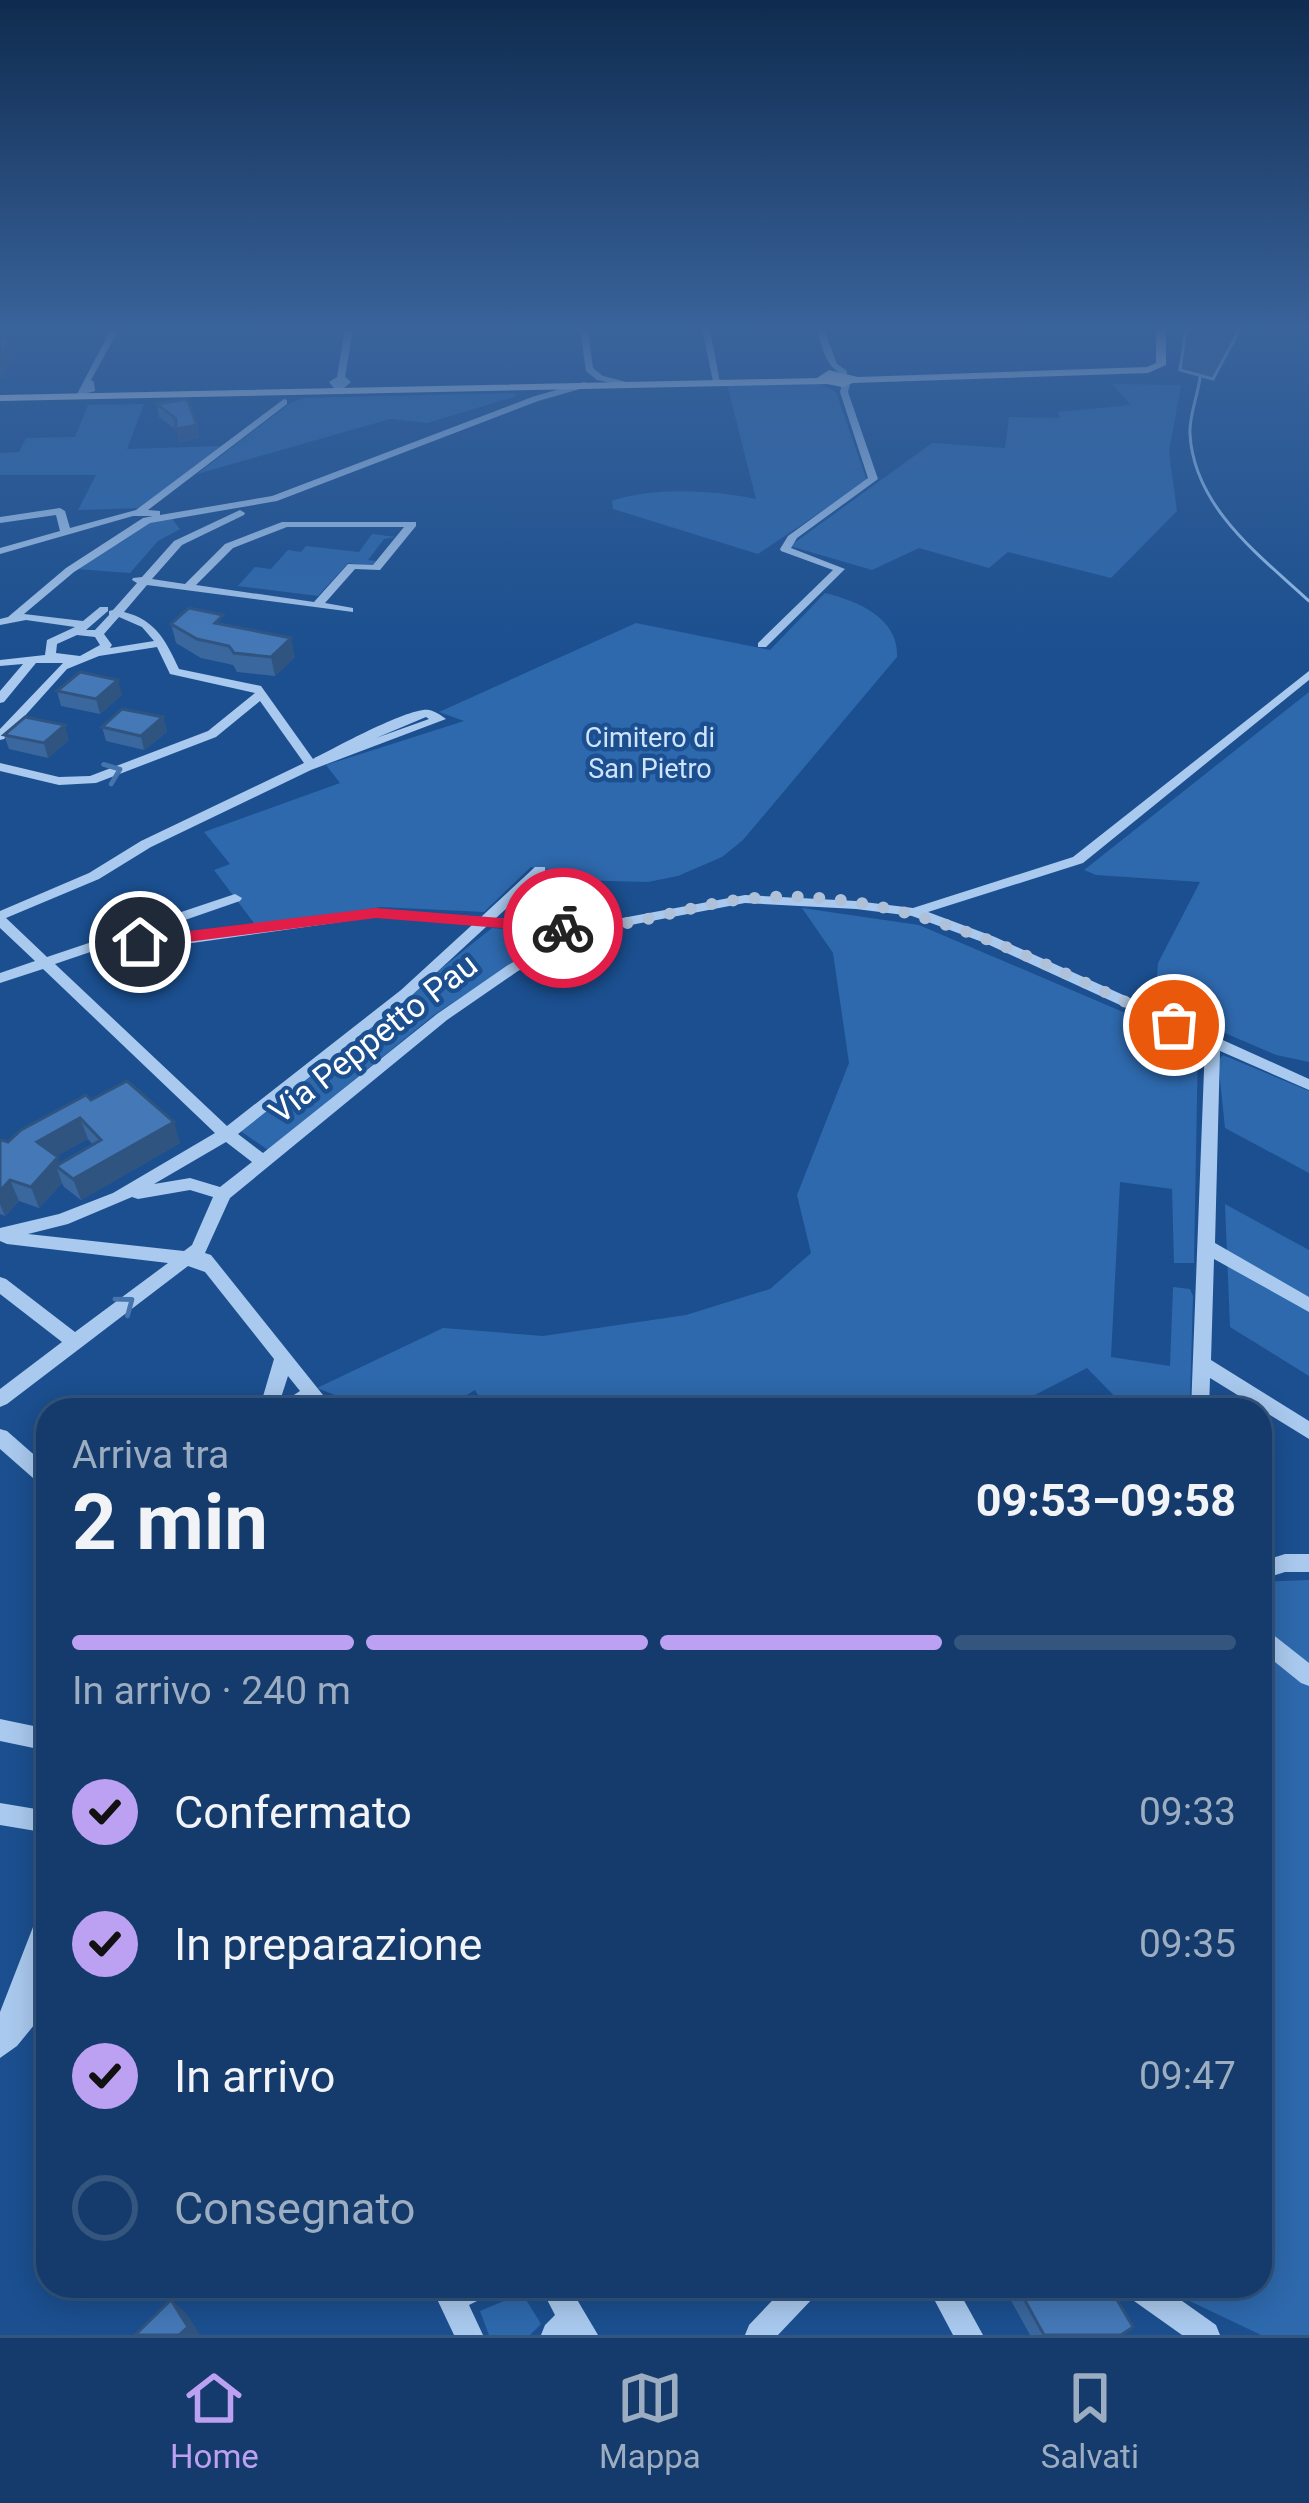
<!DOCTYPE html>
<html lang="it">
<meta charset="utf-8">
<style>
body{margin:0;font-family:Roboto,sans-serif;background:#1d4271;color:#f1f3f6;height:100vh;display:flex;flex-direction:column;font-size:45px;white-space:nowrap}
*{box-sizing:border-box;margin:0}
p{font-size:39px;color:#9dadc1}
.icon{flex:none;width:66px;height:66px;fill:none;stroke:currentColor;stroke-width:2;stroke-linecap:round;stroke-linejoin:round}
.map{position:relative;flex:1;overflow:hidden}
.drawer{position:absolute;left:36px;top:1398px;width:1236px;height:900px;display:flex;flex-direction:column;background:#143b6b;border-radius:36px;box-shadow:0 6px 30px #0003,0 0 0 3px #33557e}
.drawer>*{flex:none}
.pin{position:absolute;display:grid;place-items:center;width:102px;height:102px;color:#fff;margin:-51px;border:6px solid #fff;border-radius:50%;box-shadow:0 3px 12px #0007}
.courier{position:absolute;display:grid;place-items:center;width:120px;height:120px;margin:-60px;border:9px solid #e11d48;border-radius:50%;background:#fff;color:#222;box-shadow:0 3px 15px #0007}
.overview em{font-style:normal;font-weight:700}
.overview div{display:flex;flex-direction:column-reverse}
.overview{display:flex;align-items:center;justify-content:space-between;height:204px;padding:0 36px}
h1{font-size:78px;font-weight:700;line-height:90px}
.bar{display:grid;grid-template-columns:repeat(4,1fr);gap:18px 12px;align-content:center;height:144px;padding:0 36px}
.bar i{height:15px;border-radius:9px;background:#33557e}
.bar .active{background:#bca0f2}
.bar p{grid-column:span 4}
ol{padding:0 36px;list-style:none}
li{display:flex;align-items:center;gap:36px;height:132px}
li p{margin-inline-start:auto}
li .icon{padding:12px;border-radius:50%;background:#bca0f2;color:#111;stroke-width:4}
li:last-child{color:#9dadc1}
li i{width:66px;height:66px;border:6px solid #33557e;border-radius:50%}
.tabs{display:flex;justify-content:space-around;align-items:center;height:168px;border-top:3px solid #33557e;background:#143b6b;font-size:33px;color:#9dadc1}
.tabs a{display:grid;justify-items:center;gap:6px}
.tabs .active{color:#bca0f2}
.map>svg:first-child{display:block}
</style>
<div class="map">
<svg width="1309" height="2335" viewBox="0 0 1309 2335">
<rect width="100%" height="100%" fill="#1b4f8f"/>
<g fill="#2e69ad">
<path d="M 818,383 L 836,392 L 867,481 L 758,554 L 613,509 L 612,501 C 652,487 712,490 756,499 L 727,384 Z"/>
<path d="M 1112,384 L 1181,385 L 1169,452 L 1177,511 L 1111,578 L 1008,552 L 989,568 L 919,548 L 872,570 L 790,546 L 932,443 L 1005,448 L 1009,417 L 1060,418 L 1058,412 L 1131,405 Z"/>
<path d="M 514,393 L 517,396 L 427,423 L 390,419 L 197,474 L 290,403 L 304,398 Z"/>
<path d="M 144,404 L 127,449 L 222,446 L 143,508 L 78,510 L 96,475 L 0,475 L 0,453 L 19,452 L 26,438 L 75,437 L 88,405 Z"/>
<path d="M 172,519 L 180,529 L 158,541 L 130,573 L 77,569 L 149,522 Z"/>
<path d="M 372,534 L 396,537 L 384,539 L 368,560 L 376,561 L 373,566 L 348,563 L 318,596 L 238,586 L 255,567 L 271,569 L 288,550 L 301,552 L 306,546 L 359,552 Z"/>
<path d="M 825,593 C 858,601 899,618 897,657 L 743,840 L 722,857 L 678,876 L 648,882 L 573,880 L 531,867 L 484,912 L 381,907 L 257,927 L 214,870 L 230,864 L 204,832 L 340,783 L 326,765 L 464,721 L 439,712 L 636,623 L 770,650 Z"/>
<path d="M 1309,692 L 1309,1062 L 1276,1055 L 1155,1003 L 1158,963 L 1200,882 L 1096,875 L 1084,870 Z"/>
<path d="M 802,908 L 919,925 L 1198,1044 L 1194,1263 L 1174,1263 L 1172,1189 L 1120,1182 L 1111,1357 L 1170,1366 L 1173,1287 L 1190,1289 L 1193,1296 L 1190,1398 L 1185,1410 L 1128,1410 L 1087,1368 L 1006,1410 L 487,1410 L 475,1390 C 419,1426 375,1411 317,1388 L 443,1328 L 543,1336 L 686,1315 L 770,1289 L 811,1253 L 797,1195 L 849,1063 L 833,953 Z"/>
<path d="M 492,928 L 558,934 L 434,1015 L 268,1150 L 239,1130 Z"/>
<path d="M 1223,1055 L 1309,1091 L 1309,1173 L 1225,1128 L 1218,1060 Z"/>
<path d="M 1225,1204 L 1309,1250 L 1309,1376 L 1230,1327 Z"/>
<path d="M 1309,1580 L 1309,2335 L 1261,2335 L 1173,2293 L 1172,2286 L 1260,2286 L 1260,1582 Z"/>
<path d="M 522,2293 L 541,2324 L 530,2335 L 489,2335 L 480,2311 Z"/>
</g>
<path fill="#3c6290" stroke="#9cc4f0" stroke-width="3" d="M 1186,329 L 1240,329 L 1213,379 L 1180,370 Z"/>
<g fill="none" stroke-linecap="round" stroke-linejoin="round">
<path stroke="#9cc4f0" stroke-width="3" d="M 1200,377 C 1198,396 1189,415 1190,434 C 1194,507 1259,555 1309,601"/>
<g fill="#a9c9ee" fill-rule="evenodd">
<path d="M 111,329 L 119,329 L 91,380 L 94,382 L 95,391 L 76,396 Z"/>
<path d="M 345,329 L 353,329 L 345,377 L 351,382 L 338,393 L 329,382 L 337,377 Z"/>
<path d="M 580,329 L 588,329 L 593,368 L 603,376 L 627,382 L 627,386 L 597,380 L 586,371 Z"/>
<path d="M 702,329 L 710,329 L 720,383 L 713,381 Z"/>
<path d="M 816,329 L 824,329 L 837,364 L 847,371 L 847,375 C 826,371 823,348 816,329 Z"/>
<path d="M 846,381 L 850,384 L 848,392 L 878,479 L 797,538 L 791,548 L 845,569 L 766,647 L 758,647 L 758,643 L 833,570 L 781,551 L 780,549 L 788,536 L 868,478 L 840,392 L 842,384 Z"/>
<path d="M 584,382 L 587,383 L 587,387 L 538,401 L 277,501 L 150,523 L 74,572 L 24,614 L 83,621 L 100,607 L 108,607 L 108,611 L 86,630 L 95,630 L 109,615 L 109,611 L 113,610 L 137,583 L 132,580 L 133,578 L 142,577 L 174,541 L 240,510 L 245,513 L 244,515 L 182,545 L 152,579 L 185,584 L 225,544 L 282,522 L 416,522 L 416,526 L 380,570 L 355,569 L 325,603 L 353,608 L 353,612 L 147,585 L 124,612 C 156,620 166,641 179,669 L 261,686 L 313,759 C 335,748 409,707 429,710 C 435,711 442,716 446,719 L 311,770 L 151,847 L 99,879 L 6,918 L 47,957 L 235,894 L 242,898 L 240,901 L 133,938 L 171,938 L 376,909 L 481,917 L 535,867 L 545,867 L 545,873 L 496,918 L 585,925 L 745,895 L 856,901 L 913,908 L 1073,857 L 1309,671 L 1309,680 L 1083,863 L 928,912 L 995,937 L 1309,1079 L 1309,1090 L 1220,1051 L 1215,1243 L 1309,1297 L 1309,1312 L 1214,1259 L 1211,1360 L 1309,1421 L 1309,1439 L 1210,1378 L 1209,1410 L 1191,1410 L 1205,1044 L 985,943 L 912,916 L 856,909 L 745,903 L 589,933 L 518,971 L 447,1020 L 230,1198 L 205,1253 L 211,1255 L 335,1410 L 315,1410 L 310,1404 L 301,1410 L 278,1410 L 280,1404 L 300,1391 L 288,1376 L 277,1410 L 259,1410 L 274,1359 L 205,1272 L 188,1266 L 7,1404 L 0,1407 L 0,1389 L 62,1342 L 0,1294 L 0,1277 L 6,1279 L 75,1332 L 168,1263 L 7,1244 L 0,1241 L 0,1228 L 59,1214 L 113,1193 L 215,1133 L 43,969 L 0,983 L 0,973 L 35,961 L 0,928 L 0,911 L 89,873 L 141,841 L 304,763 L 260,701 L 216,737 L 96,783 L 59,785 L 0,771 L 0,763 L 59,777 L 90,776 L 208,731 L 255,693 L 170,674 L 157,647 L 99,656 L 67,669 L 4,739 L 0,740 L 0,729 L 63,663 L 36,663 L 4,702 L 0,703 L 0,691 L 23,664 L 0,666 L 0,660 L 45,655 L 47,640 L 75,627 L 26,620 L 0,625 L 0,619 L 8,617 L 66,568 L 143,518 L 153,516 L 133,516 L 0,554 L 0,548 L 60,531 L 56,515 L 0,523 L 0,517 L 60,508 L 65,511 L 70,528 L 136,510 L 284,399 L 287,400 L 287,404 L 148,510 L 160,511 L 160,515 L 272,496 L 532,397 ZM 287,527 L 404,527 L 373,565 L 348,564 L 314,602 L 196,585 L 233,548 ZM 119,617 L 142,627 L 154,641 L 110,648 L 112,645 L 104,634 ZM 77,635 L 95,637 L 100,645 L 80,656 L 56,653 L 57,644 ZM 426,717 L 429,719 L 376,738 ZM 376,917 L 472,925 L 401,990 L 227,1126 L 55,964 L 108,946 L 171,946 ZM 487,926 L 569,932 L 508,965 L 437,1014 L 263,1153 L 238,1134 L 411,996 ZM 226,1142 L 252,1162 L 220,1187 L 190,1178 L 154,1184 ZM 190,1190 L 213,1197 L 192,1245 L 184,1251 L 28,1234 L 68,1224 L 132,1197 L 138,1199 Z"/>
<path d="M 0,1429 L 7,1431 L 48,1467 L 48,1487 L 41,1485 L 0,1449 Z"/>
<path d="M 1285,1554 L 1309,1554 L 1309,1572 L 1285,1572 L 1260,1580 L 1260,1562 Z"/>
<path d="M 1260,1627 L 1267,1630 L 1309,1663 L 1309,1686 L 1301,1683 L 1260,1650 Z"/>
<path d="M 0,1719 L 48,1729 L 48,1751 L 0,1741 Z"/>
<path d="M 0,1803 L 48,1811 L 48,1833 L 0,1825 Z"/>
<path d="M 48,1905 L 48,1949 L 34,1986 L 48,1977 L 48,2008 L 17,2046 L 0,2058 L 0,2012 L 40,1909 Z"/>
<path d="M 448,2286 L 491,2286 L 487,2296 L 469,2305 L 483,2335 L 454,2335 L 437,2299 L 441,2289 Z"/>
<path d="M 540,2286 L 569,2286 L 598,2335 L 541,2335 L 545,2325 L 555,2315 Z"/>
<path d="M 786,2286 L 819,2286 L 815,2296 L 778,2335 L 745,2335 L 749,2325 Z"/>
<path d="M 927,2286 L 956,2286 L 983,2335 L 953,2335 Z"/>
<path d="M 1123,2286 L 1161,2286 L 1216,2325 L 1220,2335 L 1182,2335 L 1127,2296 Z"/>
</g>
<path fill="#f0f6ff" fill-rule="evenodd" d="M 1156,329 L 1166,329 L 1166,365 L 1148,373 L 853,383 L 842,387 L 827,384 L 0,401 L 0,395 L 817,378 L 829,370 L 858,377 L 1147,367 L 1156,363 Z"/>
</g>
<g fill="#3a679d" fill-rule="evenodd">
<path d="M 157,404 L 197,425 L 199,438 L 179,442 L 177,431 L 159,417 Z"/>
<path d="M 171,624 L 225,625 L 295,657 L 275,676 L 237,672 L 233,665 L 201,658 L 176,643 Z"/>
<path d="M 57,691 L 122,695 L 100,714 L 61,706 Z"/>
<path d="M 163,717 L 167,732 L 144,750 L 106,741 L 102,727 Z"/>
<path d="M 4,735 L 69,740 L 48,758 L 9,749 Z"/>
<path d="M 91,1100 L 180,1143 L 81,1200 L 64,1187 L 62,1183 L 39,1208 L 19,1201 L 5,1216 L 0,1214 L 0,1142 L 8,1142 ZM 88,1139 L 93,1145 L 60,1163 L 56,1156 Z"/>
<path d="M 1003,2286 L 1080,2286 L 1086,2296 L 1123,2335 L 1030,2335 Z"/>
</g>
<g fill="#305480">
<path d="M 11,339 L 15,355 L 0,380 L 0,356 Z"/>
<path d="M 197,425 L 199,438 L 179,442 L 176,429 Z"/>
<path d="M 291,638 L 295,657 L 275,676 L 271,657 Z"/>
<path d="M 118,680 L 122,695 L 100,714 L 96,699 Z"/>
<path d="M 163,717 L 167,732 L 144,750 L 141,736 Z"/>
<path d="M 65,725 L 69,740 L 48,758 L 44,743 Z"/>
<path d="M 80,1118 L 88,1139 L 45,1163 L 37,1142 Z"/>
<path d="M 174,1122 L 180,1143 L 81,1200 L 73,1179 Z"/>
<path d="M 58,1157 L 63,1172 L 56,1166 L 62,1183 L 39,1208 L 31,1187 Z"/>
<path d="M 10,1180 L 19,1201 L 5,1216 L 0,1204 L 0,1191 Z"/>
<path d="M 171,2300 L 187,2314 L 200,2335 L 179,2335 Z"/>
</g>
<g fill="#4478b7" stroke="#305480" stroke-width="3">
<path d="M 0,339 L 11,339 L 0,356 Z"/>
<path d="M 187,399 L 197,425 L 176,429 L 176,419 L 157,404 Z"/>
<path d="M 189,608 L 223,615 L 215,623 L 291,638 L 271,657 L 234,653 L 229,646 L 197,639 L 171,624 Z"/>
<path d="M 80,672 L 118,680 L 96,699 L 57,691 Z"/>
<path d="M 122,709 L 163,717 L 141,736 L 102,727 Z"/>
<path d="M 25,717 L 65,725 L 44,743 L 4,735 Z"/>
<path d="M 127,1081 L 174,1122 L 73,1179 L 56,1166 L 101,1140 L 80,1118 L 37,1142 L 58,1157 L 31,1187 L 10,1180 L 0,1191 L 0,1142 L 2,1140 L 8,1142 L 21,1130 L 86,1095 L 91,1100 Z"/>
<path d="M 1017,2286 L 1080,2286 L 1086,2296 L 1101,2286 L 1109,2286 L 1133,2327 L 1121,2335 L 1044,2335 Z"/>
<path d="M 171,2300 L 188,2327 L 179,2335 L 135,2335 Z"/>
</g>
<defs><path id="oneway-chevron" d="M-2-3.5L2.5 0L-2 3.5" fill="none" stroke-width="1.6" stroke-linecap="round" stroke-linejoin="round" transform="scale(3)"/></defs>
<g stroke="#4674ac">
<use href="#oneway-chevron" transform="translate(113 772) rotate(-21)"/>
<use href="#oneway-chevron" transform="translate(126 1304) rotate(-37)"/>
</g>
<linearGradient id="sky" x2="0" y2="1"><stop stop-color="#0f2b4f"/><stop offset="0.5" stop-color="#39639b"/><stop offset="1" stop-color="#39639b" stop-opacity="0"/></linearGradient>
<rect width="1309" height="656" fill="url(#sky)"/>
<path fill="#e11d48" d="M 376,908 L 563,923 L 572,928 L 563,933 L 376,918 L 140,948 L 132,942 L 140,937 Z"/>
<g fill="none" stroke-linecap="round" stroke-linejoin="round">
<path stroke="#afc1d8" stroke-width="12" stroke-dasharray="0 21.6" d="M 563,928 C 626,932 684,905 745,899 C 899,882 1040,962 1174,1025"/>
</g>
<g text-anchor="middle" dominant-baseline="central" stroke-width="9" stroke-linejoin="round" paint-order="stroke">
<g font-size="27" fill="#cfe3fa" stroke="#1b4f8f">
<text x="650" y="738">Cimitero di<tspan x="650" dy="31">San Pietro</tspan></text>
</g>
<g font-size="33" fill="#fff" stroke="#1b4f8f">
<text transform="translate(373 1038) rotate(-38)">Via Peppetto Pau</text>
</g>
</g>
</svg>
<div class="pin" style="left:1174px;top:1025px;background:#ea580c"><svg class="icon" aria-label="bag" viewBox="0 0 24 24"><path d="M5 8h14l-1 12H6zM9 8a3 3 0 0 1 6 0"/></svg></div>
<div class="pin" style="left:140px;top:942px;background:#1f2937"><svg class="icon" aria-label="home" viewBox="0 0 24 24"><path d="M3 11l9-7 9 7M6 9v11h12V9"/></svg></div>
<div class="courier" style="left:563px;top:928px"><svg class="icon" aria-label="bike" viewBox="0 0 24 24"><circle cx="6" cy="16" r="4"/><circle cx="18" cy="16" r="4"/><path d="M6 16l4-8h5l3 8M10 8l3 8H6M13 5h3"/></svg></div>
<section class="drawer">
<div class="overview"><div><h1>2 min</h1><p>Arriva tra</p></div><em>09:53–09:58</em></div>
<div class="bar"><i class="active"></i><i class="active"></i><i class="active"></i><i></i><p>In arrivo · 240 m</p></div>
<ol>
<li><svg class="icon" aria-label="check" viewBox="0 0 24 24"><path d="M5 12l5 5 9-10"/></svg>Confermato<p>09:33</p></li>
<li><svg class="icon" aria-label="check" viewBox="0 0 24 24"><path d="M5 12l5 5 9-10"/></svg>In preparazione<p>09:35</p></li>
<li><svg class="icon" aria-label="check" viewBox="0 0 24 24"><path d="M5 12l5 5 9-10"/></svg>In arrivo<p>09:47</p></li>
<li><i></i>Consegnato</li>
</ol>
</section>
</div>
<nav class="tabs">
<a class="active"><svg class="icon" aria-label="home" viewBox="0 0 24 24"><path d="M3 11l9-7 9 7M6 9v11h12V9"/></svg>Home</a>
<a><svg class="icon" aria-label="map" viewBox="0 0 24 24"><path d="M3 6l6-2 6 2 6-2v14l-6 2-6-2-6 2zM9 4v14M15 6v14"/></svg>Mappa</a>
<a><svg class="icon" aria-label="saved" viewBox="0 0 24 24"><path d="M7 4h10v16l-5-4-5 4z"/></svg>Salvati</a>
</nav>
